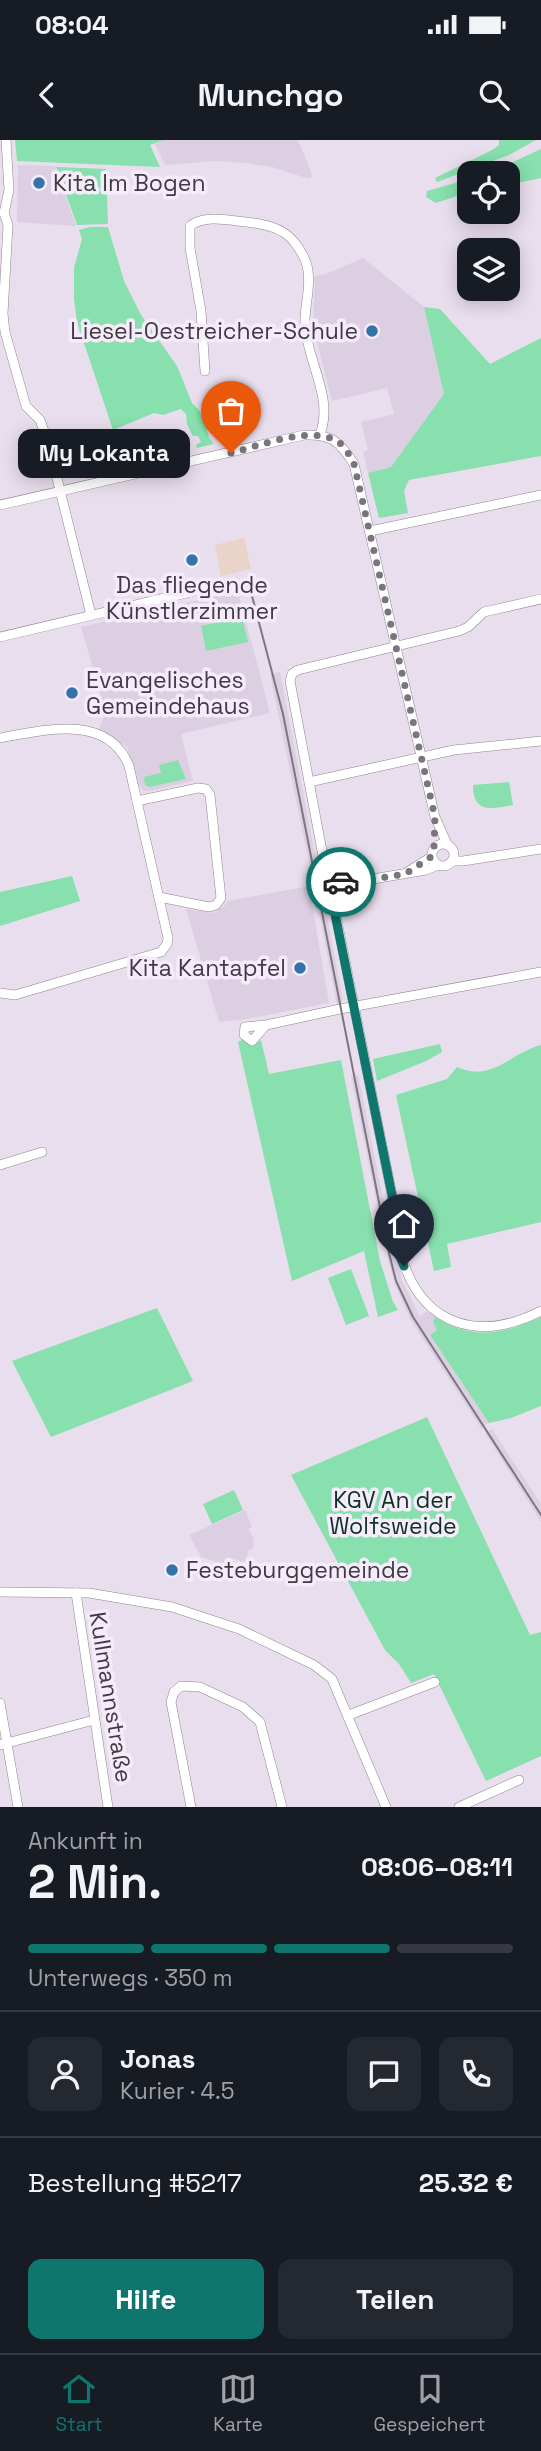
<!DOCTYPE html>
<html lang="de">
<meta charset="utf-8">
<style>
body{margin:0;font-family:"Space Grotesk",sans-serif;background:#242831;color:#f1f3f6;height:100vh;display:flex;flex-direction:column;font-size:26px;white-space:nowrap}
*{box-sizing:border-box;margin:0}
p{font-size:23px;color:#9ea1a6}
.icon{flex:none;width:38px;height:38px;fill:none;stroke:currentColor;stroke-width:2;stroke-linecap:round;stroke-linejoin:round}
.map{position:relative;height:1667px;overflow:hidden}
.panel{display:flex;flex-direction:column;background:#171b24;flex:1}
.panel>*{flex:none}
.tools{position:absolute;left:457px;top:21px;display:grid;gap:14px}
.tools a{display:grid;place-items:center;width:63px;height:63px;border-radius:14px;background:#171b24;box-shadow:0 4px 18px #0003;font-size:35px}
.pin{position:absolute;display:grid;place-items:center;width:60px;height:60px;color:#fff;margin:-72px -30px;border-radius:50% 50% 50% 0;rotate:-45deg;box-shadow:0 0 7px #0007}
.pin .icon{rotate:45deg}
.courier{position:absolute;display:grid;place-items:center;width:70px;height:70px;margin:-35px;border:5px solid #0f766e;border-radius:50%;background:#fff;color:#222;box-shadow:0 2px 9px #0007}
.bubble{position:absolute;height:49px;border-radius:14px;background:#171b24;box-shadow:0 4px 18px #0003;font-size:23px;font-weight:800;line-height:49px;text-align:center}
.headline em{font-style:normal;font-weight:800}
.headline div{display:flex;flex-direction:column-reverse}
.headline{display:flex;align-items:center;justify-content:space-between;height:119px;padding:0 28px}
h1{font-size:46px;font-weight:800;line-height:52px}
.bar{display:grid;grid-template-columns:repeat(4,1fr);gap:10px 7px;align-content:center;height:84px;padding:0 28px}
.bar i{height:9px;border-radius:5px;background:#363941}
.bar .active{background:#0f766e}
.bar p{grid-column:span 4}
.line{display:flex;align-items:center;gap:18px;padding:0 28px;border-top:2px solid #363941}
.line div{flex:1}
.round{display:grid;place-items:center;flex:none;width:74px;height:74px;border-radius:14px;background:#242831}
.primary-button{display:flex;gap:14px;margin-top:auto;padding:14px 28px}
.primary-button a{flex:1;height:80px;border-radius:14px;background:#0f766e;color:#fff;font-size:28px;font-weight:800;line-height:80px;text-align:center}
.primary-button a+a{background:#242831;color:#f1f3f6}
.status{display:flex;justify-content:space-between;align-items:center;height:49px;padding:0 35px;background:#171b24;direction:ltr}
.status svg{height:19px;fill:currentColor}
header{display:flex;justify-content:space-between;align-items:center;height:91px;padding:0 28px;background:#171b24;font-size:32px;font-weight:800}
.tab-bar{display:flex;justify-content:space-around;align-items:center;height:98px;border-top:2px solid #363941;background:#171b24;font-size:19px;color:#9ea1a6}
.tab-bar a{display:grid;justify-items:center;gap:4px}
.tab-bar .active{color:#0f766e}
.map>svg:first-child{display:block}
</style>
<div class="status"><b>08:04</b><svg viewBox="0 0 49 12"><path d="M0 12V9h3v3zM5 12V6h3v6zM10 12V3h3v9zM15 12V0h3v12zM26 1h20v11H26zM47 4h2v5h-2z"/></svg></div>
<header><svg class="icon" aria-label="back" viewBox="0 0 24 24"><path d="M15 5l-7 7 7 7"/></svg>Munchgo<svg class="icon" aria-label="search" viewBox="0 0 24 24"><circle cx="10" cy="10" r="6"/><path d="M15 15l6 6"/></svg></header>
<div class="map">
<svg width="541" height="1667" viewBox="0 0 541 1667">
<rect width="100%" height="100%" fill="#e9deed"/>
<path fill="#ead3c8" d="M 244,398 L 251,429 L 221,436 L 215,405 Z"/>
<g fill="#ddcfe2">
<path d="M 164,0 L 298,0 L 312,34 L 311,38 L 306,38 L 272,27 L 245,23 L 216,21 L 165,25 L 155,4 Z"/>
<path d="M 18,25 L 55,26 L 76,86 L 17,82 Z"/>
<path d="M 363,118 L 424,167 L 445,254 L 391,327 L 368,333 L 363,312 L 368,310 L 361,282 L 394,274 L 387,248 L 332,261 L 313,186 L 315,136 L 326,134 Z"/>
<path d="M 238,451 L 270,573 L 181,594 L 193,641 L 150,651 L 143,651 L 138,643 L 127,607 L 99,588 L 106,573 L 81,487 Z"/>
<path d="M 280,532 L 319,736 L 312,737 L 270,534 Z"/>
<path d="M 320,741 L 343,860 L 337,865 L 313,742 Z"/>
<path d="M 309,746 L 329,863 L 247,879 L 219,882 L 186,769 L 213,773 L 224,766 L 228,761 Z"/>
<path d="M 358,935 L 382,1053 L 402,1140 L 420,1177 L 426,1171 L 435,1177 L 433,1182 L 438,1190 L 430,1195 L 489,1283 L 481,1288 L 410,1179 L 396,1147 L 389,1124 L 351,936 Z"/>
<path d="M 492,1289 L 541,1364 L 541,1382 L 485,1293 Z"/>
<path d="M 245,1370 L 252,1387 L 248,1389 L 254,1399 L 253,1410 L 249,1409 L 245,1422 L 226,1417 L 224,1424 L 201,1417 L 189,1395 Z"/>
</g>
<g fill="#87e0ad">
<path d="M 15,0 L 164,0 L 150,5 L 160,27 L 17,21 Z"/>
<path d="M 499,0 L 536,0 L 509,15 L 437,42 L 435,38 L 492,10 L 499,5 Z"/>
<path d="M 541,9 L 541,38 L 508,45 L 508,33 L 489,33 Z"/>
<path d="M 56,27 L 106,29 L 108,84 L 77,85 Z"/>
<path d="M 469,39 L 469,52 L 436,63 L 426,57 L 427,51 Z"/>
<path d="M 90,87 L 108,87 L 124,141 L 141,175 L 177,226 L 192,263 L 199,270 L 206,285 L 209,298 L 214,304 L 197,308 L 196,305 L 201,302 L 198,296 L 193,296 L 187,284 L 186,274 L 181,269 L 163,275 L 154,273 L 113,290 L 77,182 L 74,159 L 74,128 L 82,99 L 79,90 Z"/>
<path d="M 424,167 L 440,169 L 490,224 L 541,198 L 541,316 L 409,340 L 404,351 L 408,373 L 379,378 L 368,333 L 391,327 L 444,254 Z"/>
<path d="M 242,477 L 248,502 L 206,511 L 201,486 Z"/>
<path d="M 178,620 L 186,639 L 150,647 L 145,645 L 144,637 L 161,633 L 159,625 Z"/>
<path d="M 509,642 L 513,665 C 492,669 473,674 473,645 Z"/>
<path d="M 72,736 L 80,761 L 0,786 L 0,752 Z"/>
<path d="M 242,900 L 254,904 L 261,900 L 269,934 L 341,920 L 380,1121 L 393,1162 L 398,1170 L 378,1177 L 364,1111 L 292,1141 L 238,902 Z"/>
<path d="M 440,904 L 442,912 L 426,921 L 377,941 L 373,919 Z"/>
<path d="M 541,905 L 541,1082 L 447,1104 L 451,1127 L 434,1131 L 396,955 L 447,939 L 457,927 C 492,943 510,913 541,905 Z"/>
<path d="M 351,1129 L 369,1176 L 346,1185 L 328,1138 Z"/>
<path d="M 157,1168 L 193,1241 L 51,1297 L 12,1221 Z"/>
<path d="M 435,1177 C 472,1201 504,1194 541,1177 L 541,1266 L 511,1278 L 489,1283 L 430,1195 L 437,1190 L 433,1182 Z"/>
<path d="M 427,1277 L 530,1495 L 541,1492 L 541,1616 L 486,1641 L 434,1534 L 411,1543 L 399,1524 L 385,1510 L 291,1335 Z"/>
<path d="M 234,1350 L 243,1370 L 212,1384 L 203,1364 Z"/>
</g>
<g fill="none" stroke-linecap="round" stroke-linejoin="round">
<g stroke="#8e8491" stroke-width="10">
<g id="minor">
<path d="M 4,73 L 8,85 L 3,174 L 5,192 L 26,266 L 40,280 L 48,302 L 91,475"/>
<path d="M 4,73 L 9,50 L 6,0"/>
<path d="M 205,231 L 201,171 L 190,108 L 190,86 C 202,76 223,79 237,81 C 257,83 282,85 295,103 C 301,111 307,121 308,131 C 311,149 304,167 305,185 C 307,221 334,258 320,294"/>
<path d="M 0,365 L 304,295 C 332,294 339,301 354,324 L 435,677 L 447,704"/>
<path d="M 370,391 L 541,355"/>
<path d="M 0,497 L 220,445"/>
<path d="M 0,598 C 43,590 108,573 129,626 L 168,798 L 167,804 L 161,812 L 15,855 L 0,853"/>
<path d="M 309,642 L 454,610 L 541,601"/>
<path d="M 137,661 L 198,648 L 206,649 L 210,655 L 221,758 L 216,765 L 209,767 L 159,757"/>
<circle cx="443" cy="715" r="11"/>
<path d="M 452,721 L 463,721 L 541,709"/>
<path d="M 438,725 L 426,730 L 355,742 L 341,742 L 335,745 L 331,751 L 394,1065 C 393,1078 392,1091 395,1103 C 396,1109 400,1113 402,1118 C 423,1187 480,1202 541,1171"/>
<path d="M 409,731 L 431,717"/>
<path d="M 333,748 L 326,732 L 290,541 L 292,534 L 298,530 L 459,491 L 468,487 L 484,472 L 541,459"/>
<path d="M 334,765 L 340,753 L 355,742"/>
<path d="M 266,885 L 252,901 L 244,895 L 245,887 L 266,885 L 340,869 L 541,832"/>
<path d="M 0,1025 L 42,1012"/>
<path d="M 395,1067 L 401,1079 L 400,1114"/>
<path d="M 0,1452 L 89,1453 L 172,1467 L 239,1489 L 314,1525 L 332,1539 L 386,1667"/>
<path d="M 76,1453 L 108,1667"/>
<path d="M 0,1563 L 18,1667"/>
<path d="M 349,1575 L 435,1542"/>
<path d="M 0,1605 L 94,1580"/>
<path d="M 191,1667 L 171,1562 L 174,1552 L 181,1546 L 200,1547 L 243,1567 L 260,1582 L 282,1667"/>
<path d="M 459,1667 L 519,1640"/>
</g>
</g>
<use href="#minor" stroke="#fff" stroke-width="9"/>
<path stroke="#7c767f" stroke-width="2" d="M 252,456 L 283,574 L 389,1113 L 396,1141 L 413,1177 L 541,1375"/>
</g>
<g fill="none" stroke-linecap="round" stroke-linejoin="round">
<path stroke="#7a747d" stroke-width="7" stroke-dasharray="0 12.6" d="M 231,313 C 259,306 319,282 342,305 C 347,310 351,318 354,324 L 435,677 L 434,707 L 431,717 L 405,734 L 355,742 L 341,742"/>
<path stroke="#0f766e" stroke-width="9" d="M 341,742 L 333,748 L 332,759 L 394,1065 L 393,1082 L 395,1105 L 404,1126"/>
</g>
<g fill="#3274aa" stroke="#f6ebfa" stroke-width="2.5">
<circle cx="39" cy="43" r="7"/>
<circle cx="372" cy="191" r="7"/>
<circle cx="192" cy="420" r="7"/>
<circle cx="72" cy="553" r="7"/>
<circle cx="300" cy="828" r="7"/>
<circle cx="172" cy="1430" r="7"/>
</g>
<g text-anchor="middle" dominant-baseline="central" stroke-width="7" stroke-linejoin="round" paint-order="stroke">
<g font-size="23" fill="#3f3b41" stroke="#f6ebfa" text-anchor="start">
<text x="53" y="43">Kita Im Bogen</text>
<text x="358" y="191" text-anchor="end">Liesel-Oestreicher-Schule</text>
<text x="192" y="445" text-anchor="middle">Das fliegende<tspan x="192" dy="26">Künstlerzimmer</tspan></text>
<text x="86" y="540">Evangelisches<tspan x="86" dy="26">Gemeindehaus</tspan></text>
<text x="286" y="828" text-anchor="end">Kita Kantapfel</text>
<text x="186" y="1430">Festeburggemeinde</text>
</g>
<g font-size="23" fill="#0b3320" stroke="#f6ebfa">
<text x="393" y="1360">KGV An der<tspan x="393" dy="26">Wolfsweide</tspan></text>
</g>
<g font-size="23" fill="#3f3b41" stroke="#f6ebfa">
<text transform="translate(111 1557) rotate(81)">Kullmannstraße</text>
</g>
</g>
</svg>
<div class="tools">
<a><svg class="icon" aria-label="locate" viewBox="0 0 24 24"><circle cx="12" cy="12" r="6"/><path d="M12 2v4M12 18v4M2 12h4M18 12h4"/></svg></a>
<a><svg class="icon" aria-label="layers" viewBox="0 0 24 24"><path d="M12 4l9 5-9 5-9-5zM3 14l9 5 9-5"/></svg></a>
</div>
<div class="pin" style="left:231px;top:313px;background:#ea580c"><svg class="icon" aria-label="bag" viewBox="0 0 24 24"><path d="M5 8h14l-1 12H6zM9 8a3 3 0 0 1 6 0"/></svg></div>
<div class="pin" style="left:404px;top:1126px;background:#1f2937"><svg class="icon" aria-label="home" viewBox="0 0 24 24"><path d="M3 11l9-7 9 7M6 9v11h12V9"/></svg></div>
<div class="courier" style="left:341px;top:742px"><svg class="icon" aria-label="car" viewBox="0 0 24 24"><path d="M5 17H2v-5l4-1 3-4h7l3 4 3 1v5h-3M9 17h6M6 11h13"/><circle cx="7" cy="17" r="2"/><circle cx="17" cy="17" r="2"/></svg></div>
<div class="bubble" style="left:18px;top:289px;width:172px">My Lokanta</div>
</div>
<section class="panel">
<div class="headline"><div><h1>2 Min.</h1><p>Ankunft in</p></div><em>08:06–08:11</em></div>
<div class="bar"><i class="active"></i><i class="active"></i><i class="active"></i><i></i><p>Unterwegs · 350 m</p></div>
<div class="line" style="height:126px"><a class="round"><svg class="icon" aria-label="person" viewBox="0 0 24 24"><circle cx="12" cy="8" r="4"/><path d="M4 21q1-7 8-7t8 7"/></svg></a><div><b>Jonas</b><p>Kurier · 4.5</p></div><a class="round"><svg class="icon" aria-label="chat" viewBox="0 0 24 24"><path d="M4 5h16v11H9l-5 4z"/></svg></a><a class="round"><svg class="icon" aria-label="phone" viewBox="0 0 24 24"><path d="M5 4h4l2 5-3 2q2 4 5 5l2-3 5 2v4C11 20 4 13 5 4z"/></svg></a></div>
<div class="line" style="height:91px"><div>Bestellung #5217</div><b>25.32 €</b></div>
<div class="primary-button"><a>Hilfe</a><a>Teilen</a></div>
</section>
<nav class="tab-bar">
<a class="active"><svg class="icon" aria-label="home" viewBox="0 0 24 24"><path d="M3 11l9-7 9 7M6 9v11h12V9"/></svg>Start</a>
<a><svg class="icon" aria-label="map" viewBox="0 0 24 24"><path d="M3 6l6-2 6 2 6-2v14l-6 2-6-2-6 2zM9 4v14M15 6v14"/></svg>Karte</a>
<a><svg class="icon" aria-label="saved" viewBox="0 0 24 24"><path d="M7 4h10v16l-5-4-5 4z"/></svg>Gespeichert</a>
</nav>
